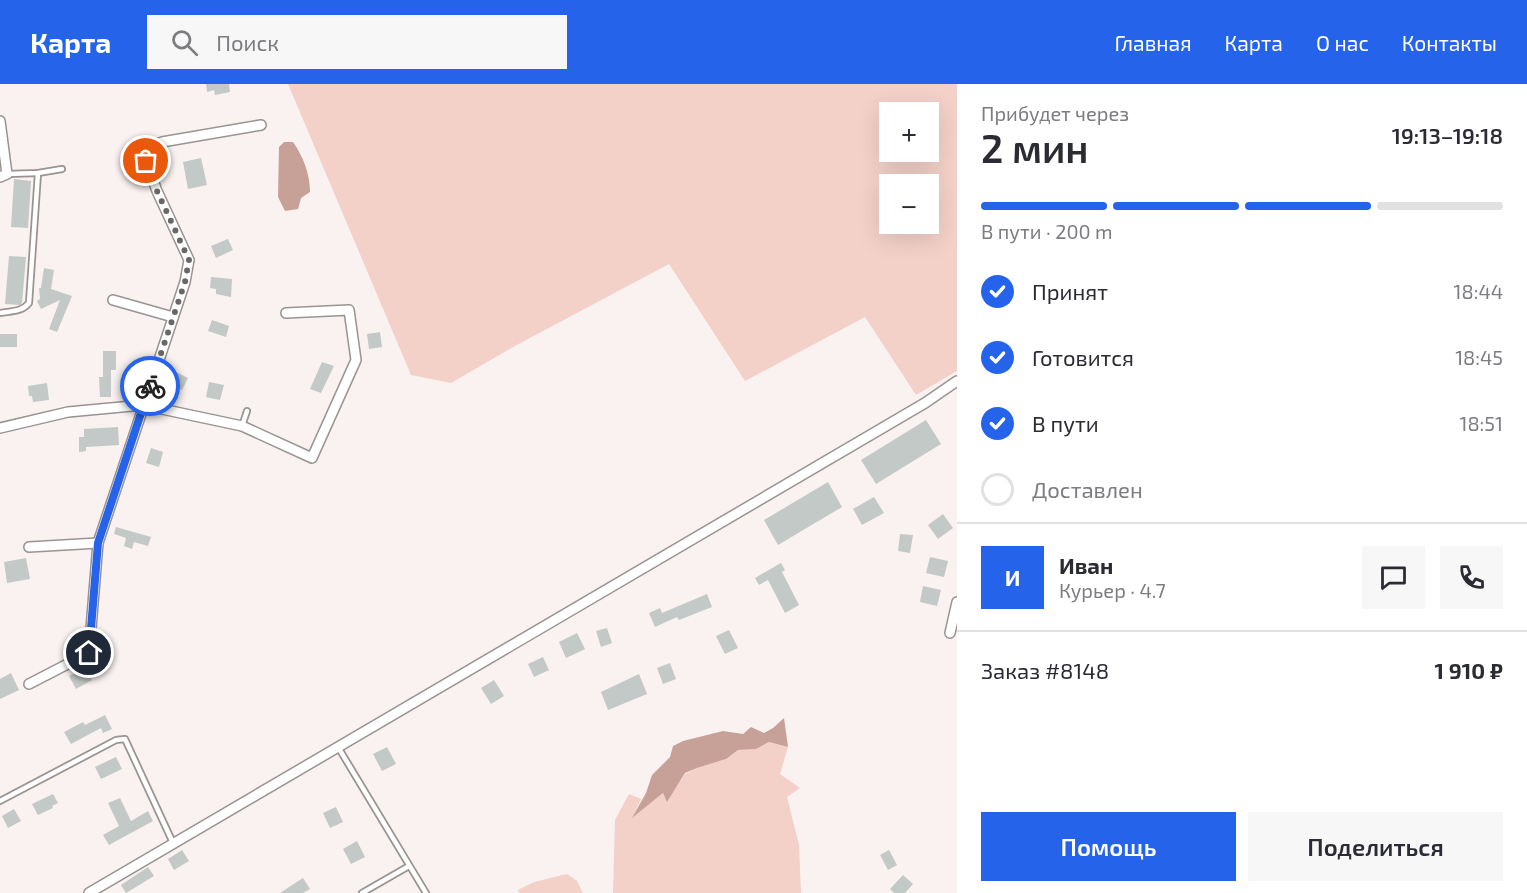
<!DOCTYPE html>
<html lang="ru">
<meta charset="utf-8">
<style>
body{margin:0;font-family:"Exo 2",sans-serif;background:#f7f7f7;color:#2b2b33;height:100vh;display:flex;flex-direction:column;font-size:22px;white-space:nowrap}
*{box-sizing:border-box;margin:0}
p{font-size:20px;color:#7c7c81}
.icon{flex:none;width:33px;height:33px;fill:none;stroke:currentColor;stroke-width:2;stroke-linecap:round;stroke-linejoin:round}
.map{position:relative;flex:1;overflow:hidden}
.details{display:flex;flex-direction:column;background:#fff;width:570px}
.details>*{flex:none}
.buttons{position:absolute;left:879px;top:18px;display:grid;gap:12px}
.buttons a{display:grid;place-items:center;width:60px;height:60px;border-radius:0px;background:#fff;box-shadow:0 6px 24px #0002;font-size:30px}
.pin{position:absolute;display:grid;place-items:center;width:51px;height:51px;color:#fff;margin:-26px;border:3px solid #fff;border-radius:50%;box-shadow:0 2px 6px #0007}
.courier{position:absolute;display:grid;place-items:center;width:60px;height:60px;margin:-30px;border:4px solid #2563eb;border-radius:50%;background:#fff;color:#222;box-shadow:0 2px 8px #0007}
.summary em{font-style:normal;font-weight:600}
.summary div{display:flex;flex-direction:column-reverse}
.summary{display:flex;align-items:center;justify-content:space-between;height:102px;padding:0 24px}
h1{font-size:39px;font-weight:600;line-height:45px}
.bar{display:grid;grid-template-columns:repeat(4,1fr);gap:9px 6px;align-content:center;height:72px;padding:0 24px}
.bar i{height:8px;border-radius:4px;background:#e1e1e2}
.bar .active{background:#2563eb}
.bar p{grid-column:span 4}
.line{display:flex;align-items:center;gap:15px;padding:0 24px;border-top:2px solid #e1e1e2}
.line div{flex:1}
.round{display:grid;place-items:center;flex:none;width:63px;height:63px;border-radius:0px;background:#f7f7f7}
ol{padding:0 24px;list-style:none}
li{display:flex;align-items:center;gap:18px;height:66px}
li p{margin-inline-start:auto}
li .icon{padding:6px;border-radius:50%;background:#2563eb;color:#fff;stroke-width:4}
li:last-child{color:#7c7c81}
li i{width:33px;height:33px;border:3px solid #e1e1e2;border-radius:50%}
.primary-button{display:flex;gap:12px;margin-top:auto;padding:12px 24px}
.primary-button a{flex:1;height:69px;border-radius:0px;background:#2563eb;color:#fff;font-size:24px;font-weight:600;line-height:69px;text-align:center}
.primary-button a+a{background:#f7f7f7;color:#2b2b33}
header{display:flex;align-items:center;gap:36px;box-sizing:border-box;height:84px;padding:0 30px;background:#2563eb;color:#fff}
header strong{font-size:28px}
nav{display:flex;gap:33px;margin-inline-start:auto;font-size:21px}
.search{width:420px;height:54px;background:#f7f7f7;display:flex;align-items:center;gap:15px;box-sizing:border-box;padding:0 21px;border-radius:0px;color:#7c7c81;font-size:22px}
main{display:flex;flex:1;min-height:0}
.map>svg:first-child{display:block}
</style>
<header>
<strong>Карта</strong>
<div class="search"><svg class="icon" aria-label="search" viewBox="0 0 24 24"><circle cx="10" cy="10" r="6"/><path d="M15 15l6 6"/></svg>Поиск</div>
<nav><a>Главная</a><a>Карта</a><a>О нас</a><a>Контакты</a></nav>
</header>
<main>
<div class="map">
<svg width="957" height="809" viewBox="0 0 957 809">
<rect width="100%" height="100%" fill="#f9f2f1"/>
<g fill="#f3d1c9" fill-rule="evenodd">
<path d="M 288,0 L 957,0 L 957,287 L 916,311 L 865,233 L 745,297 L 669,180 L 513,263 L 451,299 L 411,291 ZM 890,28 L 928,28 L 928,68 L 890,68 ZM 890,100 L 928,100 L 928,140 L 890,140 Z"/>
<path d="M 769,658 L 788,663 L 780,690 L 800,704 L 787,713 L 799,761 L 801,809 L 613,809 L 615,736 L 629,710 L 641,715 L 633,733 L 663,709 L 667,717 L 685,690 L 697,684 L 726,675 L 738,666 L 756,665 Z"/>
<path d="M 567,790 L 577,797 L 583,809 L 519,809 L 518,806 L 534,798 Z"/>
</g>
<g fill="#c7a097">
<path d="M 284,58 L 293,58 C 303,72 310,90 310,108 L 301,114 L 298,125 L 285,127 L 278,113 L 279,63 Z"/>
<path d="M 784,634 L 788,663 L 769,658 L 756,665 L 738,666 L 726,675 L 697,684 L 685,689 L 667,718 L 663,709 L 632,734 L 646,709 L 652,691 L 670,673 L 673,662 L 683,657 L 723,647 L 743,650 L 751,643 L 764,649 L 773,644 Z"/>
</g>
<g fill="#c3c9c6">
<path d="M 206,0 L 229,0 L 230,8 L 215,11 L 214,6 L 207,8 Z"/>
<path d="M 201,74 L 207,101 L 188,105 L 183,78 Z"/>
<path d="M 14,95 L 31,97 L 28,144 L 11,143 Z"/>
<path d="M 228,155 L 233,166 L 216,174 L 211,162 Z"/>
<path d="M 9,172 L 26,173 L 22,219 L 20,221 L 5,220 Z"/>
<path d="M 44,184 L 54,186 L 51,205 L 72,212 L 57,248 L 49,245 L 60,216 L 41,225 L 37,217 L 40,215 L 39,204 L 41,204 Z"/>
<path d="M 211,193 L 232,195 L 231,213 L 216,210 L 216,205 L 210,204 Z"/>
<path d="M 212,236 L 229,242 L 226,253 L 208,247 Z"/>
<path d="M 380,248 L 382,263 L 369,265 L 367,250 Z"/>
<rect x="0" y="250" width="17" height="13"/>
<path d="M 103,267 L 116,267 L 116,286 L 111,286 L 111,313 L 100,313 L 99,293 L 103,293 Z"/>
<path d="M 322,278 L 334,282 L 321,309 L 310,305 Z"/>
<path d="M 176,288 L 188,294 L 182,306 L 170,301 Z"/>
<path d="M 209,298 L 224,301 L 220,316 L 206,313 Z"/>
<path d="M 47,299 L 49,316 L 33,318 L 32,312 L 29,312 L 28,302 Z"/>
<path d="M 926,336 L 941,360 L 876,400 L 861,376 Z"/>
<path d="M 118,343 L 119,361 L 86,363 L 86,367 L 79,368 L 79,353 L 84,353 L 84,345 Z"/>
<path d="M 151,364 L 163,368 L 159,383 L 146,379 Z"/>
<path d="M 828,398 L 842,423 L 778,461 L 764,436 Z"/>
<path d="M 874,413 L 884,429 L 862,441 L 853,425 Z"/>
<path d="M 943,430 L 953,444 L 938,455 L 928,441 Z"/>
<path d="M 116,443 L 151,453 L 148,462 L 134,458 L 132,465 L 124,462 L 126,454 L 114,450 Z"/>
<path d="M 900,450 L 913,451 L 910,469 L 898,467 Z"/>
<path d="M 930,473 L 948,477 L 944,493 L 926,489 Z"/>
<path d="M 26,474 L 30,495 L 7,499 L 4,478 Z"/>
<path d="M 781,479 L 785,486 L 782,488 L 799,521 L 785,529 L 768,496 L 759,501 L 755,494 Z"/>
<path d="M 923,502 L 941,506 L 937,522 L 920,518 Z"/>
<path d="M 707,510 L 712,523 L 679,536 L 677,533 L 655,543 L 649,529 L 660,524 L 662,529 Z"/>
<path d="M 607,544 L 612,559 L 601,563 L 596,547 Z"/>
<path d="M 729,546 L 738,564 L 725,570 L 716,552 Z"/>
<path d="M 577,549 L 585,565 L 566,574 L 559,558 Z"/>
<path d="M 543,573 L 549,586 L 534,593 L 528,580 Z"/>
<path d="M 670,579 L 676,595 L 663,600 L 657,584 Z"/>
<path d="M 85,584 L 92,596 L 76,605 L 69,592 Z"/>
<path d="M 11,589 L 19,606 L 0,615 L 0,595 Z"/>
<path d="M 639,590 L 647,610 L 608,626 L 601,608 Z"/>
<path d="M 494,596 L 504,612 L 491,620 L 481,604 Z"/>
<path d="M 105,631 L 112,645 L 103,649 L 101,644 L 71,660 L 64,648 L 83,638 L 85,641 Z"/>
<path d="M 387,663 L 396,680 L 382,687 L 373,670 Z"/>
<path d="M 116,673 L 122,685 L 101,695 L 95,683 Z"/>
<path d="M 53,710 L 58,719 L 52,722 L 53,724 L 38,731 L 32,720 Z"/>
<path d="M 120,714 L 131,737 L 148,727 L 153,737 L 109,761 L 103,751 L 119,742 L 108,719 Z"/>
<path d="M 336,723 L 343,738 L 330,744 L 323,729 Z"/>
<path d="M 14,725 L 21,737 L 8,744 L 2,732 Z"/>
<path d="M 357,757 L 365,773 L 351,780 L 343,765 Z"/>
<path d="M 182,766 L 189,777 L 174,786 L 168,775 Z"/>
<path d="M 889,766 L 897,781 L 888,786 L 880,771 Z"/>
<path d="M 148,783 L 154,792 L 126,809 L 121,801 Z"/>
<path d="M 903,791 L 913,800 L 905,809 L 894,809 L 890,805 Z"/>
<path d="M 303,794 L 310,805 L 303,809 L 280,809 Z"/>
</g>
<g fill="none" stroke-linecap="round" stroke-linejoin="round">
<g stroke="#999391" stroke-width="8">
<g id="service">
<path d="M 7,90 L 38,89 L 62,85"/>
<path d="M 0,229 C 11,227 22,228 29,219 L 38,89"/>
<path d="M 242,342 L 247,327"/>
<path d="M 338,663 L 426,809"/>
<path d="M 0,717 L 116,656 L 125,655 L 174,761"/>
<path d="M 362,809 L 409,782"/>
</g>
</g>
<g stroke="#999391" stroke-width="12">
<g id="minor">
<path d="M 0,37 L 7,90 L 0,93"/>
<path d="M 113,216 L 173,233"/>
<path d="M 0,344 L 68,328 L 143,321 L 242,342 L 312,374 L 356,276 L 349,226 L 286,229"/>
<path d="M 29,463 L 98,459 L 185,198 L 189,176 L 157,107 L 146,77 L 152,62 L 162,58 L 261,41"/>
<path d="M 950,549 L 957,518"/>
<path d="M 29,600 L 89,569 L 98,459"/>
<path d="M 89,809 L 925,319 L 957,297"/>
</g>
</g>
<use href="#service" stroke="#fff" stroke-width="4.5"/>
<use href="#minor" stroke="#fff" stroke-width="9"/>
</g>
<g fill="none" stroke-linecap="round" stroke-linejoin="round">
<path stroke="#6b6766" stroke-width="6" stroke-dasharray="0 10.8" d="M 146,77 L 157,107 L 189,176 L 185,198 L 150,302"/>
<path stroke="#2563eb" stroke-width="8" d="M 89,569 L 98,459 L 150,302"/>
</g>
</svg>
<div class="buttons">
<a>+</a>
<a>−</a>
</div>
<div class="pin" style="left:146px;top:77px;background:#ea580c"><svg class="icon" aria-label="bag" viewBox="0 0 24 24"><path d="M5 8h14l-1 12H6zM9 8a3 3 0 0 1 6 0"/></svg></div>
<div class="pin" style="left:89px;top:569px;background:#1f2937"><svg class="icon" aria-label="home" viewBox="0 0 24 24"><path d="M3 11l9-7 9 7M6 9v11h12V9"/></svg></div>
<div class="courier" style="left:150px;top:302px"><svg class="icon" aria-label="bike" viewBox="0 0 24 24"><circle cx="6" cy="16" r="4"/><circle cx="18" cy="16" r="4"/><path d="M6 16l4-8h5l3 8M10 8l3 8H6M13 5h3"/></svg></div>
</div>
<section class="details">
<div class="summary"><div><h1>2 мин</h1><p>Прибудет через</p></div><em>19:13–19:18</em></div>
<div class="bar"><i class="active"></i><i class="active"></i><i class="active"></i><i></i><p>В пути · 200 m</p></div>
<ol>
<li><svg class="icon" aria-label="check" viewBox="0 0 24 24"><path d="M5 12l5 5 9-10"/></svg>Принят<p>18:44</p></li>
<li><svg class="icon" aria-label="check" viewBox="0 0 24 24"><path d="M5 12l5 5 9-10"/></svg>Готовится<p>18:45</p></li>
<li><svg class="icon" aria-label="check" viewBox="0 0 24 24"><path d="M5 12l5 5 9-10"/></svg>В пути<p>18:51</p></li>
<li><i></i>Доставлен</li>
</ol>
<div class="line" style="height:108px"><b class="round" style="background:#2563eb;color:#fff">И</b><div><b>Иван</b><p>Курьер · 4.7</p></div><a class="round"><svg class="icon" aria-label="chat" viewBox="0 0 24 24"><path d="M4 5h16v11H9l-5 4z"/></svg></a><a class="round"><svg class="icon" aria-label="phone" viewBox="0 0 24 24"><path d="M5 4h4l2 5-3 2q2 4 5 5l2-3 5 2v4C11 20 4 13 5 4z"/></svg></a></div>
<div class="line" style="height:78px"><div>Заказ #8148</div><b>1 910 ₽</b></div>
<div class="primary-button"><a>Помощь</a><a>Поделиться</a></div>
</section>
</main>
